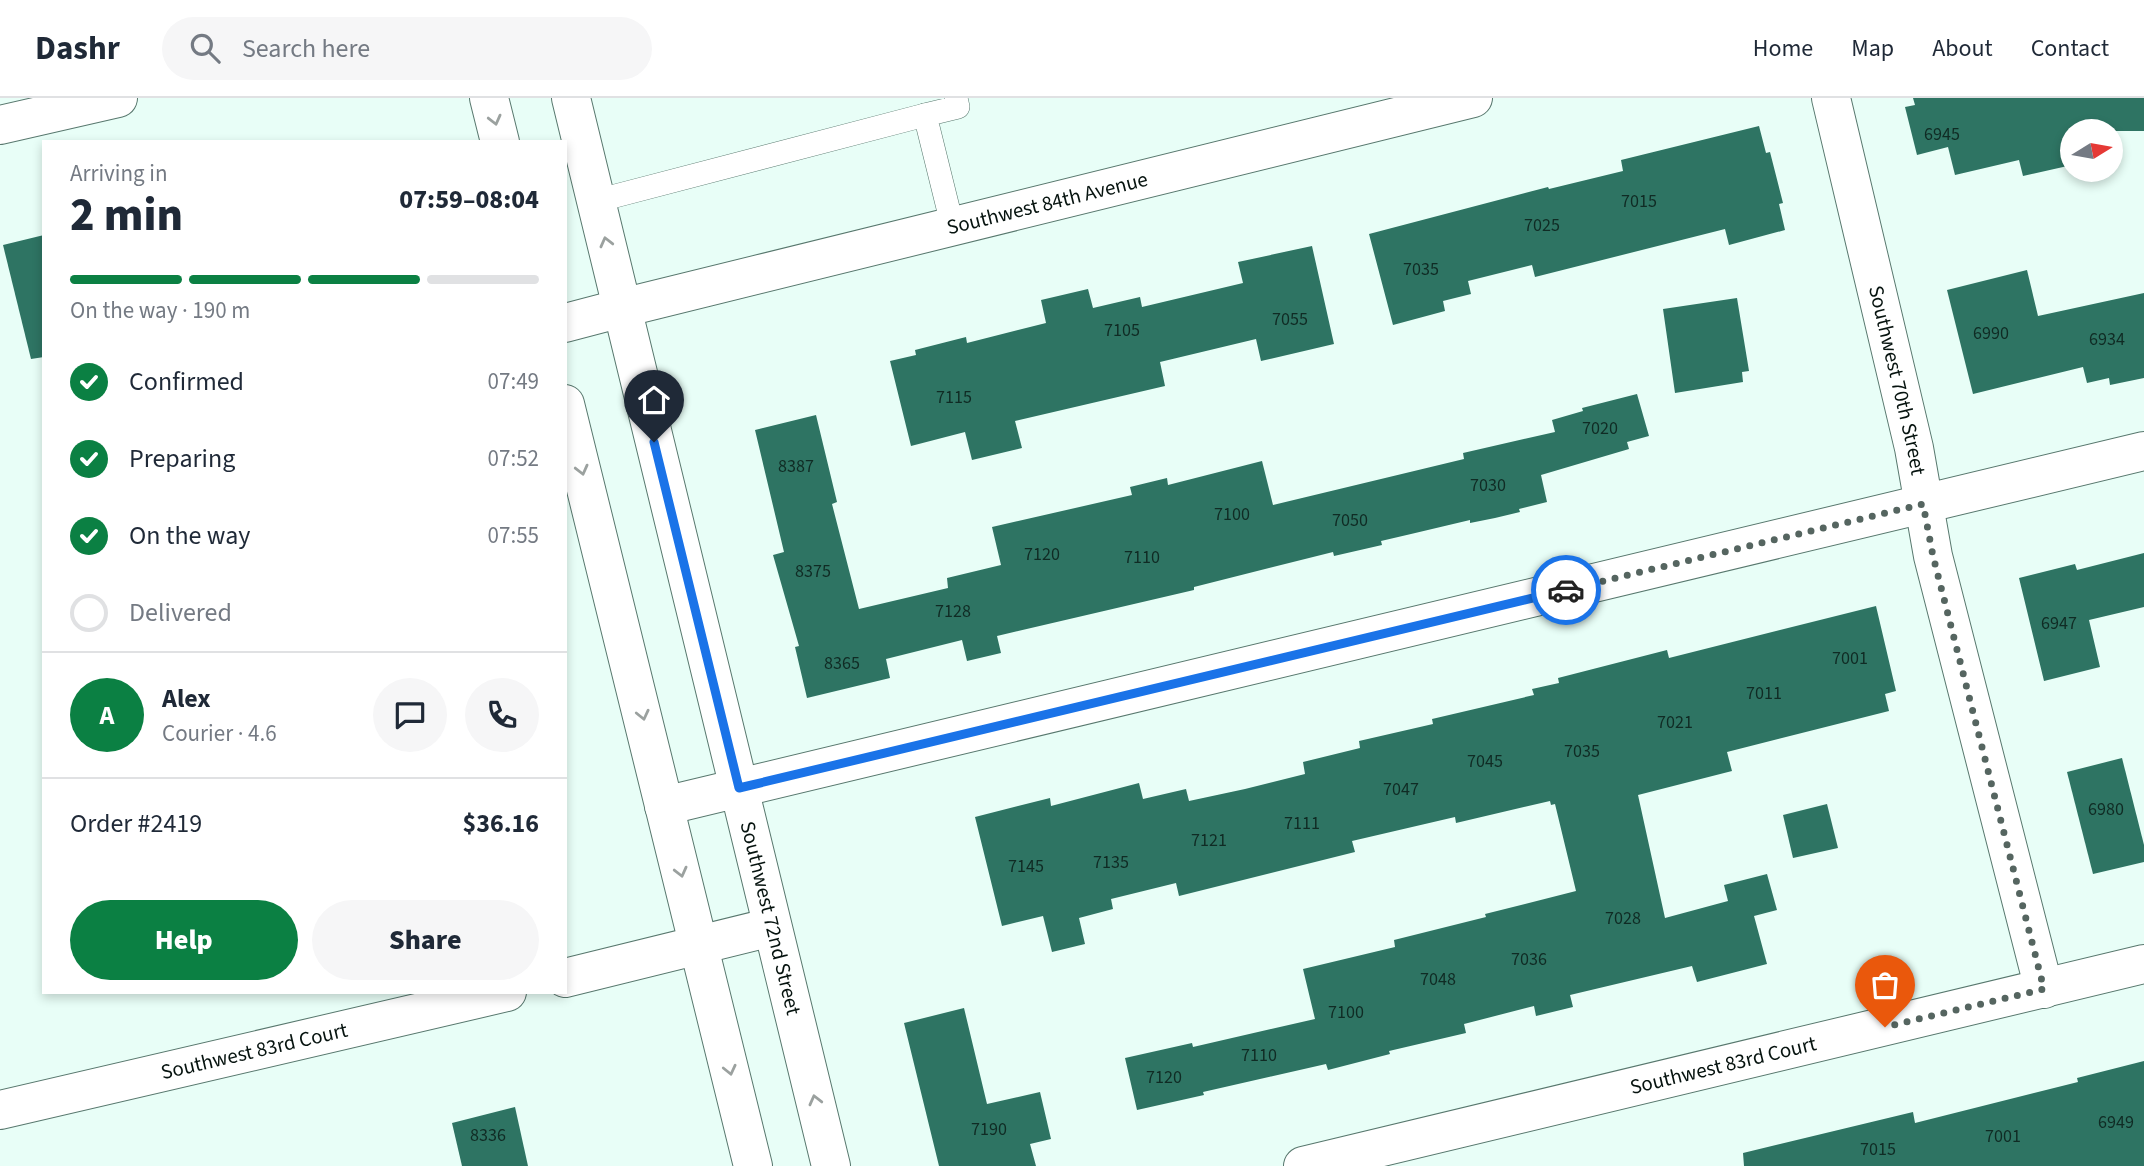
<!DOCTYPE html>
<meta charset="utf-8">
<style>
body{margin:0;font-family:"Source Sans 3",sans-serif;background:#f6f6f7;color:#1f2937;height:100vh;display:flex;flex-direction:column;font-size:26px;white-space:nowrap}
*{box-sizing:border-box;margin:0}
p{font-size:23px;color:#747a83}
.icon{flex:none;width:38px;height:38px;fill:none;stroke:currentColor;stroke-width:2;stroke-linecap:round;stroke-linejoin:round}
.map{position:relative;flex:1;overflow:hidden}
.panel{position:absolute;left:42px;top:42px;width:525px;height:854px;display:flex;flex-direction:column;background:#fff;border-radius:0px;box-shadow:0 4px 10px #0003}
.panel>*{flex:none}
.needle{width:46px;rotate:79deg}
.buttons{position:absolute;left:2060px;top:21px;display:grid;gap:14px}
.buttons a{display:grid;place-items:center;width:63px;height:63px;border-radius:50%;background:#fff;box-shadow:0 4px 10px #0003;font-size:35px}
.pin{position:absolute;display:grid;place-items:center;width:60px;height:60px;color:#fff;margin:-72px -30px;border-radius:50% 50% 50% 0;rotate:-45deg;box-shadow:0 0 7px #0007}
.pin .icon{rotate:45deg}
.courier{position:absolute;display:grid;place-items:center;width:70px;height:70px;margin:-35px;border:5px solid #1a73e8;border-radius:50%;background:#fff;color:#222;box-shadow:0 2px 9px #0007}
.headline em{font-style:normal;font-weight:800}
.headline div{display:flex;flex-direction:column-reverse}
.headline{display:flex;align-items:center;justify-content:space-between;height:119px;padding:0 28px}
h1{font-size:46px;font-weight:800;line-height:52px}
.bar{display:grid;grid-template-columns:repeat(4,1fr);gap:10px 7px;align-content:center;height:84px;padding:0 28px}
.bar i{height:9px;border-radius:5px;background:#e0e1e3}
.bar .selected{background:#0b8043}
.bar p{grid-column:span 4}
.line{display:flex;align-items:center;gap:18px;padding:0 28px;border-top:2px solid #e0e1e3}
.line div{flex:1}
.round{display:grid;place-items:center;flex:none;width:74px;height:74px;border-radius:37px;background:#f6f6f7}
ol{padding:0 28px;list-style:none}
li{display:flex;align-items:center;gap:21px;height:77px}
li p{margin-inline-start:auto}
li .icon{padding:7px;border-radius:50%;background:#0b8043;color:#fff;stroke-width:4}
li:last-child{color:#747a83}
li i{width:38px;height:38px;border:4px solid #e0e1e3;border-radius:50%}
.primary-button{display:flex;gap:14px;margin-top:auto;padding:14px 28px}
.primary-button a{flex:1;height:80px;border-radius:42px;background:#0b8043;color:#fff;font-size:28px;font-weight:800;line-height:80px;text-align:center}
.primary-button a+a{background:#f6f6f7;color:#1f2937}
header{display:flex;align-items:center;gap:42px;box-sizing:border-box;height:98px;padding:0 35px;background:#fff;border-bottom:2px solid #e0e1e3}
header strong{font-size:33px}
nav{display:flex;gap:38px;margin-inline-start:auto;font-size:24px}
.search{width:490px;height:63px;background:#f6f6f7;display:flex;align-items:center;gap:18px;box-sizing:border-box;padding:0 24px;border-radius:38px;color:#747a83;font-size:26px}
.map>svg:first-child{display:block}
</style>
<header>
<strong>Dashr</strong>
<div class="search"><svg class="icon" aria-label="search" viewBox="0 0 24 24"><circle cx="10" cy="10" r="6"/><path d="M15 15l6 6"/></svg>Search here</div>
<nav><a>Home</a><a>Map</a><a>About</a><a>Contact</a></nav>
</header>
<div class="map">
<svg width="2144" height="1068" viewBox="0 0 2144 1068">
<rect width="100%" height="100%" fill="#e8fef7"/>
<g fill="#2e7463">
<path d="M 1913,0 L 2144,0 L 2144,33 L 2072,33 L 2072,67 L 2023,78 L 2019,62 L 1955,77 L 1948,49 L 1917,57 L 1905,9 L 1915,7 Z"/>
<path d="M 1759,28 L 1766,55 L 1770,54 L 1783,105 L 1779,106 L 1785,132 L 1729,147 L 1725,131 L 1535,179 L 1532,167 L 1468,183 L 1471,196 L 1443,203 L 1445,213 L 1393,227 L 1369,136 L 1548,89 L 1549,91 L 1623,73 L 1621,62 Z"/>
<path d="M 44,137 L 44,259 L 31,261 L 3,147 Z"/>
<path d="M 1312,148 L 1334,246 L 1261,263 L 1256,241 L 1160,264 L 1165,288 L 1015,323 L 1022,350 L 972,362 L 965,334 L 911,348 L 890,263 L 916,257 L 915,252 L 966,239 L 967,245 L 1046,225 L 1041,202 L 1088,191 L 1093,210 L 1140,199 L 1142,209 L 1243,185 L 1238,164 Z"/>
<path d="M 2027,172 L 2038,218 L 2144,195 L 2144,280 L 2110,287 L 2109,280 L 2087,285 L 2083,269 L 1973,296 L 1947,192 Z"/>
<path d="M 1737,200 L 1749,273 L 1742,274 L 1743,284 L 1675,295 L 1663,211 Z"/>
<path d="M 1637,296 L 1649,338 L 1627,344 L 1629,351 L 1541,377 L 1547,404 L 1519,411 L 1520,414 L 1495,420 L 1470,425 L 1470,422 L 1411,436 L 1381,443 L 1382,447 L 1334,458 L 1333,454 L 1194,489 L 1194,492 L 997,538 L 1001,555 L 967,563 L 962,542 L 886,561 L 890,580 L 807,600 L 795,549 L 799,548 L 773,457 L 784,454 L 755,332 L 816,317 L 837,404 L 832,406 L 859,511 L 948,490 L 947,480 L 1001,467 L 992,429 L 1132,397 L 1130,389 L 1167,380 L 1168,387 L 1262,363 L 1273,407 L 1464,361 L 1463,355 L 1555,334 L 1552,322 L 1583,313 L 1582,310 Z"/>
<path d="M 2144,455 L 2144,509 L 2089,522 L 2100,569 L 2044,583 L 2019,480 L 2075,466 L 2077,472 Z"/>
<path d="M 1876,508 L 1896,593 L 1885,596 L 1889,613 L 1727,654 L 1732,673 L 1638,697 L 1665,820 L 1728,803 L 1724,787 L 1767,776 L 1777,812 L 1754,818 L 1767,866 L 1697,884 L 1692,868 L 1570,897 L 1573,909 L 1536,918 L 1534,908 L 1464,926 L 1466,935 L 1389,953 L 1390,956 L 1328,972 L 1326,966 L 1203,994 L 1204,997 L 1137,1012 L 1125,960 L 1192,945 L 1193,949 L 1315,921 L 1303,871 L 1395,849 L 1394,842 L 1486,819 L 1485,816 L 1576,793 L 1555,706 L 1551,707 L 1550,703 L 1456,725 L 1455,719 L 1352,743 L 1355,754 L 1179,798 L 1176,785 L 1111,801 L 1113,811 L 1079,820 L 1085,846 L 1052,854 L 1043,818 L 1002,828 L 975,719 L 1050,700 L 1051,708 L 1139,685 L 1143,701 L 1186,691 L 1189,703 L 1245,691 L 1305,676 L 1303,664 L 1360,650 L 1359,643 L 1433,626 L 1432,621 L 1534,597 L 1532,591 L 1559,585 L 1558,580 L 1667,552 L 1669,560 Z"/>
<path d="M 2122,660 L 2144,747 L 2144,764 L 2093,776 L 2067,674 Z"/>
<path d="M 1827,706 L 1838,750 L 1793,760 L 1783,717 Z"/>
<path d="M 964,910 L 987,1006 L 1040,994 L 1051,1041 L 1030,1046 L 1036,1068 L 939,1068 L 904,925 Z"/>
<path d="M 2144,963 L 2144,1068 L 1744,1068 L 1743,1055 L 1913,1014 L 1915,1025 L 2078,984 L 2077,980 Z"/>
<path d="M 515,1009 L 528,1068 L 462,1068 L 452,1025 Z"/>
</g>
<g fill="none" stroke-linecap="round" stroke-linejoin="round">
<g stroke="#58786e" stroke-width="24">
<g id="service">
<path d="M 596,103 L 925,17"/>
<path d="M 953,130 L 925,17 L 958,9 L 956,0"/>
</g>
</g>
<g stroke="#58786e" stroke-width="40">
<g id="minor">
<path id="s1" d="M 1831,0 L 1914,350 L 1933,458 L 2044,891"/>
<path d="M 0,27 L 118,0"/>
<path id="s2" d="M 622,210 L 1473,0"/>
<path d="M 664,708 L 2144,353"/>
<path d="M 565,880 L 772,829"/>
<path id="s3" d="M 0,1012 L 507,894"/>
<path id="s4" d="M 1303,1068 L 2144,866"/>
</g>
</g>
<g stroke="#58786e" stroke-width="40">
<g id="secondary">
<path d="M 489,0 L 500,44"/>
<path id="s5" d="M 571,0 L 831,1068"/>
<path d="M 565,225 L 622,210"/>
<path d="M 565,306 L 753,1068"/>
</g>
</g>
<use href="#service" stroke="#fff" stroke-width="23"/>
<use href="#minor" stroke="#fff" stroke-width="38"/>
<use href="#secondary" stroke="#fff" stroke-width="38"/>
</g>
<defs><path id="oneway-chevron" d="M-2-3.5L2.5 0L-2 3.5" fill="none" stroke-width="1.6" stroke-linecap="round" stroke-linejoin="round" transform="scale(1.75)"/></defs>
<g stroke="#9ba19f">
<use href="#oneway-chevron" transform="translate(495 22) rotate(76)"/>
<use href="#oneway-chevron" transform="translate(606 144) rotate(-104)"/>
<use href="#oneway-chevron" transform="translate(582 372) rotate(76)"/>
<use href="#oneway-chevron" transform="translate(643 617) rotate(77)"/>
<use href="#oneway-chevron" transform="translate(681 774) rotate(76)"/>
<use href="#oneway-chevron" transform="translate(730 972) rotate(77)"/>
<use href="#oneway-chevron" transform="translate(815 1002) rotate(-104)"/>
</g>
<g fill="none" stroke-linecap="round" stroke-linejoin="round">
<path stroke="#556560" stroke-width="7" stroke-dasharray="0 12.6" d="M 1566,492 L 1923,406 L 1933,458 L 2044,891 L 1885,929"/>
<path stroke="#1a73e8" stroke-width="9" d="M 654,344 L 739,690 L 1566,492"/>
</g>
<g text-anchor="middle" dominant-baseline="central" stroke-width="5" stroke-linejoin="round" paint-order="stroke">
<g font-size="18" fill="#102b24">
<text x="1942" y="36">6945</text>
<text x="1639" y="103">7015</text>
<text x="1542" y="127">7025</text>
<text x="1421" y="171">7035</text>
<text x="1290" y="221">7055</text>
<text x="1122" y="232">7105</text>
<text x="1991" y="235">6990</text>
<text x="2107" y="241">6934</text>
<text x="954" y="299">7115</text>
<text x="1600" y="330">7020</text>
<text x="796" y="368">8387</text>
<text x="1488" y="387">7030</text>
<text x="1232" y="416">7100</text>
<text x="1350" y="422">7050</text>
<text x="1042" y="456">7120</text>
<text x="1142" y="459">7110</text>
<text x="813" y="473">8375</text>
<text x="953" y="513">7128</text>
<text x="2059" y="525">6947</text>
<text x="1850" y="560">7001</text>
<text x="842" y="565">8365</text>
<text x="1764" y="595">7011</text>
<text x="1675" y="624">7021</text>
<text x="1582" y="653">7035</text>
<text x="1485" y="663">7045</text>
<text x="1401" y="691">7047</text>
<text x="2106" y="711">6980</text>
<text x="1302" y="725">7111</text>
<text x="1209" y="742">7121</text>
<text x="1111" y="764">7135</text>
<text x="1026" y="768">7145</text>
<text x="1623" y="820">7028</text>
<text x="1529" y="861">7036</text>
<text x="1438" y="881">7048</text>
<text x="1346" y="914">7100</text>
<text x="1259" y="957">7110</text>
<text x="1164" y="979">7120</text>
<text x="2116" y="1024">6949</text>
<text x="989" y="1031">7190</text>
<text x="488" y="1037">8336</text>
<text x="2003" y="1038">7001</text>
<text x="1878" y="1051">7015</text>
</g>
<g font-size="21" fill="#06130f" stroke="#fff">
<text stroke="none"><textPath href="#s2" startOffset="438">Southwest 84th Avenue</textPath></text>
<text stroke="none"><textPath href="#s1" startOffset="290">Southwest 70th Street</textPath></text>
<text stroke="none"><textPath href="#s5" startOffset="844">Southwest 72nd Street</textPath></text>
<text stroke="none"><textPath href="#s3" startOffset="261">Southwest 83rd Court</textPath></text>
<text stroke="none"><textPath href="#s4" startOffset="432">Southwest 83rd Court</textPath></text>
</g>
</g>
</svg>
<div class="buttons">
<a><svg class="needle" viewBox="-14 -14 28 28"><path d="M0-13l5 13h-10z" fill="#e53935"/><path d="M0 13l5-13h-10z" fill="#747a83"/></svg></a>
</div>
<div class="pin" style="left:1885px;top:929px;background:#ea580c"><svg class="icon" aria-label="bag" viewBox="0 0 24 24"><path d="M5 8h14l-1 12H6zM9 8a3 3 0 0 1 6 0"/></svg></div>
<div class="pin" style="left:654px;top:344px;background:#1f2937"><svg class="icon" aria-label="home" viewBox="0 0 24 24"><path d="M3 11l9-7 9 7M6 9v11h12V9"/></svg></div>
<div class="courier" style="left:1566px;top:492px"><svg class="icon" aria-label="car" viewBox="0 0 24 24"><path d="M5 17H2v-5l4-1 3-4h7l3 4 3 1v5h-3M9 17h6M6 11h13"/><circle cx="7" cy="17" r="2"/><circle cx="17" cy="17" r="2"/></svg></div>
<section class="panel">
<div class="headline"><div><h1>2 min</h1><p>Arriving in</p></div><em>07:59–08:04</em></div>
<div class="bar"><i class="selected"></i><i class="selected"></i><i class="selected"></i><i></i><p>On the way · 190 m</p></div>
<ol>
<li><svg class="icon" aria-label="check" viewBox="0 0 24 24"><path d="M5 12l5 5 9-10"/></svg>Confirmed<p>07:49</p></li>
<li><svg class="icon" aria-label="check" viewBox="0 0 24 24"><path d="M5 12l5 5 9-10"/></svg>Preparing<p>07:52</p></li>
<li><svg class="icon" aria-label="check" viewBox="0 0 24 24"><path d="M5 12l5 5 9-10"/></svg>On the way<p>07:55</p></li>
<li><i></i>Delivered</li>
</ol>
<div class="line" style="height:126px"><b class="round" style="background:#0b8043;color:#fff">A</b><div><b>Alex</b><p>Courier · 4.6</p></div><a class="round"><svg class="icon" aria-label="chat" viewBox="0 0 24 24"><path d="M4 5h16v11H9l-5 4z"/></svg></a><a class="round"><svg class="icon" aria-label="phone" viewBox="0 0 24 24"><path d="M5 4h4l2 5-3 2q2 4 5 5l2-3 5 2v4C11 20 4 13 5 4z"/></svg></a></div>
<div class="line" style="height:91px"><div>Order #2419</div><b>$36.16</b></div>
<div class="primary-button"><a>Help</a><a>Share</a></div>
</section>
</div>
